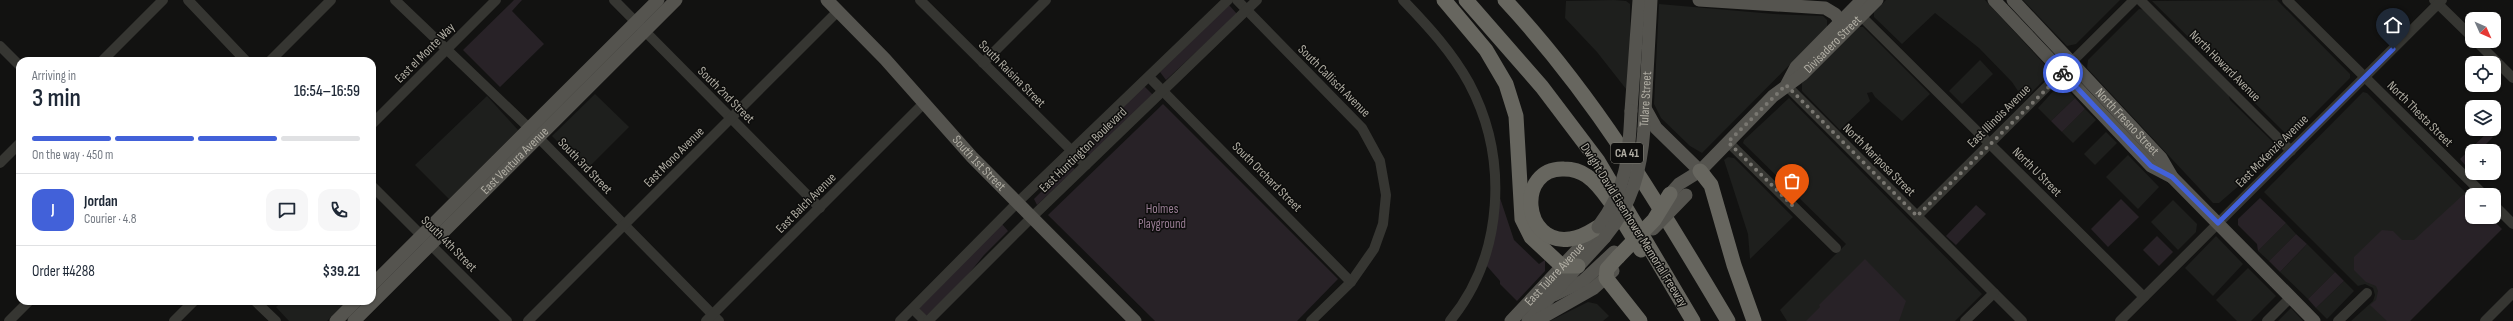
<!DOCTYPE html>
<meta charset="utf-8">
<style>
body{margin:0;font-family:"Sofia Sans Condensed",sans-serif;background:#f6f6f7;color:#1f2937;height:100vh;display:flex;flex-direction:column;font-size:15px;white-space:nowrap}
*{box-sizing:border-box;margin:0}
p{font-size:13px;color:#747a83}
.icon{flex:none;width:22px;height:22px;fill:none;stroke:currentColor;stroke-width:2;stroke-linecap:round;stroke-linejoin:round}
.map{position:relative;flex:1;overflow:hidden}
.sheet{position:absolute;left:16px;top:57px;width:360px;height:248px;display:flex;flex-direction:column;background:#fff;border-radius:12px;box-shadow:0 1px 3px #0004}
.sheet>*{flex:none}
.needle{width:26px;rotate:135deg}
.fabs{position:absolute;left:2465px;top:12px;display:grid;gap:8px}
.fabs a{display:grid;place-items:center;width:36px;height:36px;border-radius:8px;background:#fff;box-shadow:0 1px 3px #0004;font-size:20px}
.pin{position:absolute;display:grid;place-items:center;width:34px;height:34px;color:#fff;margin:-41px -17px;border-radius:50% 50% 50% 0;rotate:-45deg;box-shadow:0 0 4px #0007}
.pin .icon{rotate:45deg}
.courier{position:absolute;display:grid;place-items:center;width:40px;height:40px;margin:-20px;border:3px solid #4261d9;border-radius:50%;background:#fff;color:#222;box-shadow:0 1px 5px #0007}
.summary em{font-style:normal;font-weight:600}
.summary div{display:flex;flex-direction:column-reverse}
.summary{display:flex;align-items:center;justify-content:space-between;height:68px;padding:0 16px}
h1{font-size:26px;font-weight:600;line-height:30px}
.bar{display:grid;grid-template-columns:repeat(4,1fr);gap:6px 4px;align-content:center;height:48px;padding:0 16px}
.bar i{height:5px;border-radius:3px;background:#e0e1e3}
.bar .selected{background:#4261d9}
.bar p{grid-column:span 4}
.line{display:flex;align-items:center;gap:10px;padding:0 16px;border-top:1px solid #e0e1e3}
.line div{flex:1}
.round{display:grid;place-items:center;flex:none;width:42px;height:42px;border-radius:12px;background:#f6f6f7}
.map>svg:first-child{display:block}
</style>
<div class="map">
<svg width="2513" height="321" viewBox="0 0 2513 321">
<rect width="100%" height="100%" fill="#121211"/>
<g fill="#1e1f1d">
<path d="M 1614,0 L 1626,1 L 1630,4 L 1630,94 L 1597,52 L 1565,18 L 1566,1 Z"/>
<path d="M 1886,0 L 1985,0 L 2049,69 L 2048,76 L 2024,100 L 2012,82 L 1979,48 L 1935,13 L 1902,44 L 1874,17 L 1874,12 Z"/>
<path d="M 2023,0 L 2120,0 L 2076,44 L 2067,46 Z"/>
<path d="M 2277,0 L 2350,74 L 2350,78 L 2292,136 L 2288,136 L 2152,1 Z"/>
<path d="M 1659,4 L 1774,14 L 1823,16 L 1827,20 L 1827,27 L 1702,153 L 1690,146 L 1661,118 L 1654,104 Z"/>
<path d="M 2139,9 L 2145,10 L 2228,92 L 2230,100 L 2278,147 L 2278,150 L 2264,164 L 2219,203 L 2213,203 L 2087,68 L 2088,60 Z"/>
<path d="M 1859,27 L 1863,27 L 1930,94 L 1902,121 L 1875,97 L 1872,92 L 1867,93 L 1870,101 L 1840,130 L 1802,91 L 1802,83 Z"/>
<path d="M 1980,60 L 1993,74 L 1962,104 L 1949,91 Z"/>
<path d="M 2064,85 L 2075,98 L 2051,121 L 2038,108 L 2058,86 Z"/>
<path d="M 2363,92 L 2367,93 L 2472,199 L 2472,217 L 2490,217 L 2410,321 L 2351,321 L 2373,301 L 2375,295 L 2373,288 L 2365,284 L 2358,286 L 2264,192 Z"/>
<path d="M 595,94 L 629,127 L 586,170 L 552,136 Z"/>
<path d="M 487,96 L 518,130 L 449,199 L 415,165 Z"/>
<path d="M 1789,98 L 1982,294 L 1955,321 L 1787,321 L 1780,310 L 1846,244 L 1743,143 L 1744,140 Z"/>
<path d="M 2085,109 L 2096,120 L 2073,143 L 2062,132 Z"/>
<path d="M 2106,132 L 2117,143 L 2095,165 L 2084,154 Z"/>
<path d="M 2128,155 L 2159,187 L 2138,209 L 2106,177 Z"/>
<path d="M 1728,157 L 1734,158 L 1793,217 L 1750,259 L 1748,234 L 1724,160 Z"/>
<path d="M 2173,200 L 2197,224 L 2196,232 L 2178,250 L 2151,222 Z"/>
<path d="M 2286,223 L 2296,234 L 2269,261 L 2258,251 Z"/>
<path d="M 2216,236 L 2243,264 L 2213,296 L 2185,268 Z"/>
<path d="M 2307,244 L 2335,272 L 2308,299 L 2280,272 Z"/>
<path d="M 2248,268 L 2276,296 L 2251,321 L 2237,321 L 2216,300 Z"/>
<path d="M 2344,281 L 2354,291 L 2327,319 L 2316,308 Z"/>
<path d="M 283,301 L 347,301 L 327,321 L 289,321 L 276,307 Z"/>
<path d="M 1588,302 L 1597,304 L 1609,316 L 1603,321 L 1550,321 Z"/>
<path d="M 2291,308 L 2303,321 L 2278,321 Z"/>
</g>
<g fill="#282227">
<path d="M 514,0 L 522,0 L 512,11 L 544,44 L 500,87 L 463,50 Z"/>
<path d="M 1229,5 L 1237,14 L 1166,80 L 1160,72 Z"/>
<path d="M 1144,86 L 1153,95 L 1091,156 L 1082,148 Z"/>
<path d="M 2075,98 L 2085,109 L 2062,132 L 2051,121 Z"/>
<path d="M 1163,104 L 1338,279 L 1297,321 L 1155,321 L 1048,215 Z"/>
<path d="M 2488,132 L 2493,137 L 2479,151 L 2472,151 L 2472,158 L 2465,165 L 2460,159 Z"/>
<path d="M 1068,165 L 1075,169 L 1037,205 L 1034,199 Z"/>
<path d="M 1499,195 L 1514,240 L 1539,264 L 1545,260 L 1545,271 L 1517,301 L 1500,284 L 1500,281 L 1486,265 Z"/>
<path d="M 2463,195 L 2469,195 L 2472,199 L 2472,217 L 2490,217 L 2502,229 L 2410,321 L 2387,321 L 2370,305 L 2376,300 L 2378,291 L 2376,286 L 2366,282 L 2354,270 L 2354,257 L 2382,230 L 2393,231 L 2402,240 L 2414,240 Z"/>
<path d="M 2260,198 L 2286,223 L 2258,251 L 2257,244 L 2238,225 L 2238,219 Z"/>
<path d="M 2121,199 L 2139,217 L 2108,247 L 2091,229 Z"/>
<path d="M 1976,205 L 1986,214 L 1956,245 L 1946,236 Z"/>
<path d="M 1002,224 L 1008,231 L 984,255 L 962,282 L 926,316 L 919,308 Z"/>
<path d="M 2296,234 L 2307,244 L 2280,272 L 2269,261 Z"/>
<path d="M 2157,236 L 2173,252 L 2159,266 L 2143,250 Z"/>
<path d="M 1865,259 L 1906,301 L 1899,321 L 1806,321 L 1820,307 L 1819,305 Z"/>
<path d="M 2335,272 L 2344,281 L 2316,308 L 2308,299 Z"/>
</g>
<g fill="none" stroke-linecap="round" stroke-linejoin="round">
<g stroke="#363632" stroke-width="10">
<path d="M 188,0 L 246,61"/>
<path d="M 395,0 L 529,128 L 719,321"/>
<path d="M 614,0 L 820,208"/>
<path d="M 920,0 L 1086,165"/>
<path d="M 1237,0 L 1362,128 L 1380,161 L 1386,195 L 1383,224 L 1374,249 L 1351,282 L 1311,321"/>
<path d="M 1403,0 C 1428,26 1452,52 1469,83 C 1509,158 1504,255 1450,321"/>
<path d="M 2140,0 L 2291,151"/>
<path d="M 2287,0 L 2484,195"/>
<path d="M 2434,0 L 2472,37"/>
<path d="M 1861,16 L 2144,297"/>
<path d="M 2476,41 L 2513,78"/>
<path d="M 0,46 L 20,66"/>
<path d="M 102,61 L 163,0"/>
<path d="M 270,61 L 331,0"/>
<path d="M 983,63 L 1046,0"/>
<path d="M 1149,77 L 1351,282"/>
<path d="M 1786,85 L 2022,321"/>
<path d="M 372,124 L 496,0"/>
<path d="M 1728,142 L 1836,248"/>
<path d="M 0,163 L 20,143"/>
<path d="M 372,186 L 507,321"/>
<path d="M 2494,205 L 2513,224"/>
<path d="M 1917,216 L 2134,0"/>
<path d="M 255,301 L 276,321"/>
<path d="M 913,309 L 925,321"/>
<path d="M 9,321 L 29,301"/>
<path d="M 174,321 L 194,301"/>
<path d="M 528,321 L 838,11"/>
<path d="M 706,321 L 924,103"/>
<path d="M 900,321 L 1018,202 L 1228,0"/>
<path d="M 928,321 L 1032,217 L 1257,0"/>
<path d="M 1965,321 L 1994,293"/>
<path d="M 2120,321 L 2442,0"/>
<path d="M 2267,321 L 2291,297"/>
<path d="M 2338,321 L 2367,293"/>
<path d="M 2485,321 L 2513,293"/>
</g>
<g stroke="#55544f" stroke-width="13">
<path id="s1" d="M 827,0 L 885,59 L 972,157 L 1135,321"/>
<path d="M 1699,0 L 1825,8 L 1835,14 L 1842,23 L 1841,28 L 1833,36"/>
<path d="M 1994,0 L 2151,166 L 2172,177"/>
<path id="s2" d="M 2013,0 L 2161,158 L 2172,177 L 2314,321"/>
<path d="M 1787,84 L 1796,67 L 1862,0"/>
<path d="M 1646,110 L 1656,128 L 1700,171"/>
<path d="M 1631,111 L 1639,0"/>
<path id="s3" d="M 1644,129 L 1651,0"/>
<path id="s4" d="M 1670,194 L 1679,184 L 1700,171 L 1773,96 L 1803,74 L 1877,0"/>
<path d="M 372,285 L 658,0"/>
<path d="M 1554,295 L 1583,281 L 1614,252"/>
<path d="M 336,321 L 356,301"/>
<path id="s5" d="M 354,321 L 676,0"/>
<path id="s6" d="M 1511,321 L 1596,230"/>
<path d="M 1528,321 L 1605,237"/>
<path d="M 1536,321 L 1594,288 L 1613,271"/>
</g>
<g stroke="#67665f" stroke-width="15">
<path d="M 1444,0 L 1486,50 L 1506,84 L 1516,116 L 1522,219 L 1531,237 L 1562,266 L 1578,266"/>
<path d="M 1466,0 L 1542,87 L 1598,161 L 1693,321"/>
<path d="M 1505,0 C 1597,99 1659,205 1728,321"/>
<path d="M 1700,171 L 1711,185 L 1734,265 L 1754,321"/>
<path d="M 1598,227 C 1590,232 1581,238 1570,239 C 1522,246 1516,167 1564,169 C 1573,169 1580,171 1587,176 C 1605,188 1628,230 1641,250"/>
<path d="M 1618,257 L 1607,269 L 1606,278 L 1640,321"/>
</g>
<g stroke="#55544f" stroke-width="13">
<path d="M 1598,227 C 1627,189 1629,157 1631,111"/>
<path d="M 1653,229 L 1686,195"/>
<path d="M 1605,237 C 1632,204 1641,171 1644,129"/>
</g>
<path stroke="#67665f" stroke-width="15" d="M 1618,257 L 1654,220 L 1670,194"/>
</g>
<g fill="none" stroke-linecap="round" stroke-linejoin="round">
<path stroke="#797771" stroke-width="4" stroke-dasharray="0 7.2" d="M 1792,205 L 1728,142 L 1786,85 L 1917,216 L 2063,73"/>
<path stroke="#4261d9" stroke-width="5" d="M 2063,73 L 2151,166 L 2172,177 L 2218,223 L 2393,49"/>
</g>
<g text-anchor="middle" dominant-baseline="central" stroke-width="3" stroke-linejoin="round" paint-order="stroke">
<rect fill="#0d0d0c" stroke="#807e76" stroke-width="1" x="1611" y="143" width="32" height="20" rx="3"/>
<g font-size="12" font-weight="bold" fill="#b1aea4">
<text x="1627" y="153">CA 41</text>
</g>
<g font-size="13" fill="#b1aea4" stroke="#0d0d0c">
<text stroke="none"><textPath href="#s4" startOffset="222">Divisadero Street</textPath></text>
<text transform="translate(425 53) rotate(-45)">East el Monte Way</text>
<text transform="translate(2225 66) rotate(45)">North Howard Avenue</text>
<text transform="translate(1012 74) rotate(45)">South Raisina Street</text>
<text transform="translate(1334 81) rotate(45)">South Callisch Avenue</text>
<text transform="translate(726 95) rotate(45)">South 2nd Street</text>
<text stroke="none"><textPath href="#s3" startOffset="30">Tulare Street</textPath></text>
<text transform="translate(2420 114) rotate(45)">North Thesta Street</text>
<text transform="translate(1999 116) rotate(-45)">East Illinois Avenue</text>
<text stroke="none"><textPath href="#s2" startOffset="167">North Fresno Street</textPath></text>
<text transform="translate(1083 150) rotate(-44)">East Huntington Boulevard</text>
<text transform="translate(2272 151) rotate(-45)">East McKenzie Avenue</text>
<text transform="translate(674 157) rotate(-45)">East Mono Avenue</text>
<text stroke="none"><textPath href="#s5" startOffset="227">East Ventura Avenue</textPath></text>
<text transform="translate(1879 160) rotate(45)">North Mariposa Street</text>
<text stroke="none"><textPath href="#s1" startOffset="223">South 1st Street</textPath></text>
<text transform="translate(585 166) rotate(46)">South 3rd Street</text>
<text transform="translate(2037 172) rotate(45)">North U Street</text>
<text transform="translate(1267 177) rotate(45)">South Orchard Street</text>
<text transform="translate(806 203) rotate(-45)">East Balch Avenue</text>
<text transform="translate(1634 225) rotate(58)">Dwight David Eisenhower Memorial Freeway</text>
<text transform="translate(449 244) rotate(45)">South 4th Street</text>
<text stroke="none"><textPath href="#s6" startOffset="64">East Tulare Avenue</textPath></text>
</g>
<g font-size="13" fill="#997d94" stroke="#0d0d0c">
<text x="1162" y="209">Holmes<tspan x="1162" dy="15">Playground</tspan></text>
</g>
</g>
</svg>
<div class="fabs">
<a><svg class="needle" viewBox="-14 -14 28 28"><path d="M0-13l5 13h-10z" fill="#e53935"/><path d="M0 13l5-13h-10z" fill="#747a83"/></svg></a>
<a><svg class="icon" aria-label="locate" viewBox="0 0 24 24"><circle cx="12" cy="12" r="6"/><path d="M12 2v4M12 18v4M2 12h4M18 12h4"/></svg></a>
<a><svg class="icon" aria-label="layers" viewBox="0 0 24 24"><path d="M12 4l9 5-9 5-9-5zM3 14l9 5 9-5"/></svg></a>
<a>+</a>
<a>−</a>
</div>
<div class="pin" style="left:1792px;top:205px;background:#ea580c"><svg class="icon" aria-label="bag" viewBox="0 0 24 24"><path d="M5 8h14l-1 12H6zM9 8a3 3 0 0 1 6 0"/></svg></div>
<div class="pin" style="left:2393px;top:49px;background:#1f2937"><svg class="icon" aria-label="home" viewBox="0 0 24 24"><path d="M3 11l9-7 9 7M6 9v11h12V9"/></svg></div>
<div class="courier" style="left:2063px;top:73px"><svg class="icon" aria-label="bike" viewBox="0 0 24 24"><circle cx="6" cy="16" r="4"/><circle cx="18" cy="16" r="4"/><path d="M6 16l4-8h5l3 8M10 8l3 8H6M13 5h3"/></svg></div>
<section class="sheet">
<div class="summary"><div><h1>3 min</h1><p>Arriving in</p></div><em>16:54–16:59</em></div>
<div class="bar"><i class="selected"></i><i class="selected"></i><i class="selected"></i><i></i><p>On the way · 450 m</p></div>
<div class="line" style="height:72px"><b class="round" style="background:#4261d9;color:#fff">J</b><div><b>Jordan</b><p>Courier · 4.8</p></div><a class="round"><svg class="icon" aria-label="chat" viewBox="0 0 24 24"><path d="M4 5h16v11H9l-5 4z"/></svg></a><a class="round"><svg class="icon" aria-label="phone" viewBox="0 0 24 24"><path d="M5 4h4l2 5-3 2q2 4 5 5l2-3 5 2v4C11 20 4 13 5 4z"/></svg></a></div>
<div class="line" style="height:52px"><div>Order #4288</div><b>$39.21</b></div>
</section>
</div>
